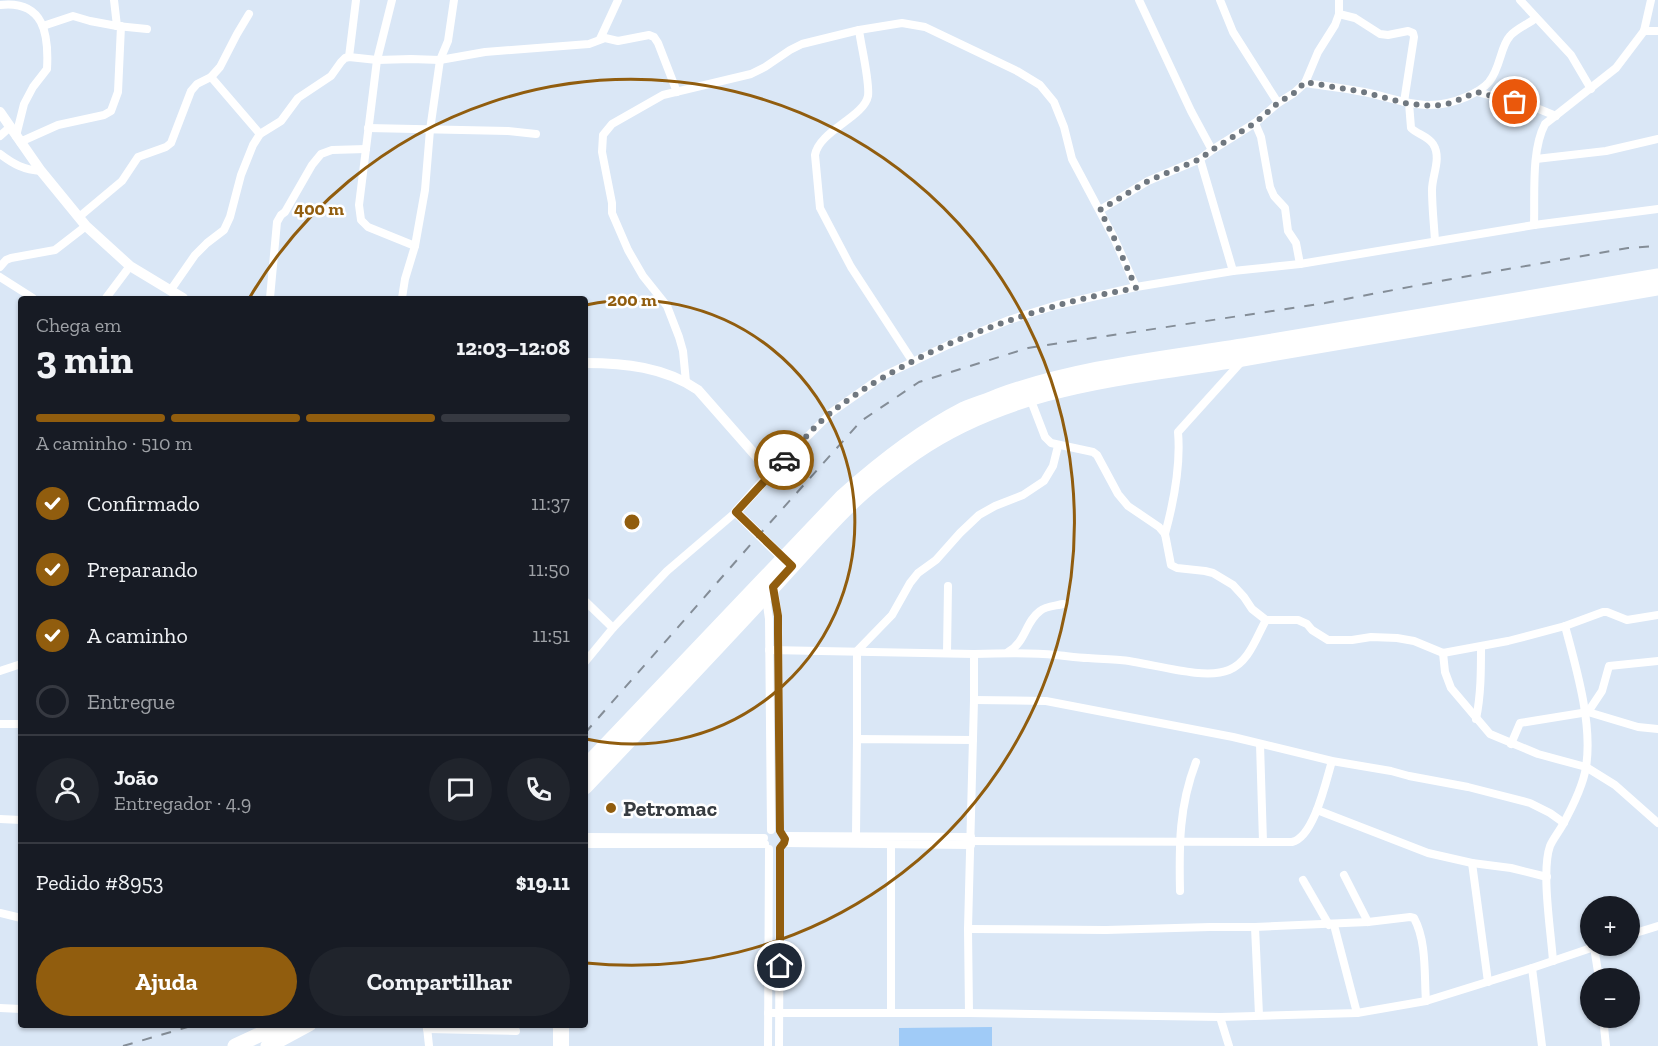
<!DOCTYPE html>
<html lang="pt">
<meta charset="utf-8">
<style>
body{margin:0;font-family:"Zilla Slab",serif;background:#20242c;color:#f1f3f6;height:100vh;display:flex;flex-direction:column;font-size:22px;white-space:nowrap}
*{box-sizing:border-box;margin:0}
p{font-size:20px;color:#9ea1a6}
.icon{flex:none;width:33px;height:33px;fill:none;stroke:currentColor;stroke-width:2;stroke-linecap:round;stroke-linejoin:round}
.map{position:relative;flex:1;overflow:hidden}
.side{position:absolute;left:18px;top:296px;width:570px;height:732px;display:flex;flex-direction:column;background:#171b24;border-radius:6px;box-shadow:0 2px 4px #0004}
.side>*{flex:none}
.tools{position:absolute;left:1580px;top:896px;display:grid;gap:12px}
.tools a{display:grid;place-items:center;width:60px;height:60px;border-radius:50%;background:#171b24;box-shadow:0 2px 4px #0004;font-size:30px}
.pin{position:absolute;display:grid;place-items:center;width:51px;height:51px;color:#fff;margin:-26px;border:3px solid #fff;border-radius:50%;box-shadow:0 2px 6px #0007}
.courier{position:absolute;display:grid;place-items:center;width:60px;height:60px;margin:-30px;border:4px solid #915d0e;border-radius:50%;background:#fff;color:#222;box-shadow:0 2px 8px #0007}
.overview em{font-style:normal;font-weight:700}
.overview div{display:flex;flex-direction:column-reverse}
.overview{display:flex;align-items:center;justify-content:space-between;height:102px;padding:0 18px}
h1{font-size:39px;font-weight:700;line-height:45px}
.bar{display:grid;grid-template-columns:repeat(4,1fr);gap:9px 6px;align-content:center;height:72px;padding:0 18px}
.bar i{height:8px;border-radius:4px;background:#363941}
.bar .current{background:#915d0e}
.bar p{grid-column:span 4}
.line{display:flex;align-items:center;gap:15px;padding:0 18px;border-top:2px solid #363941}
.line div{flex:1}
.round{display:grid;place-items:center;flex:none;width:63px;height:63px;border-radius:32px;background:#20242c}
ol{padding:0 18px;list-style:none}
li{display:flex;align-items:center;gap:18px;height:66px}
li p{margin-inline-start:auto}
li .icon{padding:6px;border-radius:50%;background:#915d0e;color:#fff;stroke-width:4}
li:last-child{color:#9ea1a6}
li i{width:33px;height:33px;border:3px solid #363941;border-radius:50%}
.primary-button{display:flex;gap:12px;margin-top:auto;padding:12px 18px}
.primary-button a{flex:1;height:69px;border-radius:36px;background:#915d0e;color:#fff;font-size:24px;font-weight:700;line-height:69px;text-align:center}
.primary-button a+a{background:#20242c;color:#f1f3f6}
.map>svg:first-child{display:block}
</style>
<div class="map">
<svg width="1658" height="1046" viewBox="0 0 1658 1046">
<rect width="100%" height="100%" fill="#dae7f6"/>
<path fill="#a0cbf7" d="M 992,1027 L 992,1046 L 899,1046 L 899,1028 Z"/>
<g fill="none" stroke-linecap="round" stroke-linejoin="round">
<g stroke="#fff" stroke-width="8">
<path d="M 114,0 L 117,26"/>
<path d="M 392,0 L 377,60 L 359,205 L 361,220 L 368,227 L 415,246"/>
<path d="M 1139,0 L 1191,111 L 1212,150"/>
<path d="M 1220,0 L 1233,32 L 1278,103"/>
<path d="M 1520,0 L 1571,55 L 1591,89"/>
<path d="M 0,5 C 44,0 49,34 47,69 L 33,87 L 24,104 L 16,136"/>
<path d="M 1339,14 L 1355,18 L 1380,34 L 1388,35 L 1408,31 L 1413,33 L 1414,37 L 1404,102"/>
<path d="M 43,26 L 73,16 L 90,21 L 117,26 L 147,29"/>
<path d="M 859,30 C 861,46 870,82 868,96 C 864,117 819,131 815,155 L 820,208 L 851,267 L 913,362"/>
<path d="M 1644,31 L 1658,31"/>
<path d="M 600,39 L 618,0"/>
<path d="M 349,57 L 356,0"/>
<path d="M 211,77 L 260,134"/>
<path d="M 1305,83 C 1325,86 1345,88 1364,92 C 1403,100 1427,114 1466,97 C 1475,93 1483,89 1489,82 C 1501,67 1500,47 1510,36 C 1516,29 1528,24 1536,18"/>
<path d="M 1477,92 L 1534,107 L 1556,116"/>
<path d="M 1409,103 L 1411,128 C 1417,134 1428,136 1433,144 C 1442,158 1432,175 1432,190 C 1432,207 1434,224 1435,241"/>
<path d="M 1255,123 L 1261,137 L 1270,187 L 1274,196 L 1285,208 L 1288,231 L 1296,243 L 1300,264"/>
<path d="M 368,128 L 508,131 L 536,134"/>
<path d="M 0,136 L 10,127"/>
<path d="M 20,142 L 58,125 L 104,115 L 111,111 L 118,92 L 121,26"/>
<path d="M 0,154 C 13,164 24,170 41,171"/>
<path d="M 1536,159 L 1606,151 L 1658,139"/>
<path d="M 1100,210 L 1148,181 L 1200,159"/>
<path d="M 79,217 L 122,181 L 138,157 L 166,147 L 171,143 L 191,91 L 197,84 L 211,77 L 220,67 L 237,34 L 249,14"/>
<path d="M 1534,225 C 1535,195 1531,150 1545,124 L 1616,68 L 1644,31 L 1651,0"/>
<path d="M 0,267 L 6,260 L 11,258 L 55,250 L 86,226"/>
<path d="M 1233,271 L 1200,159 L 1212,150 L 1255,123 L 1278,103 L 1294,93 L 1305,83 L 1318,52 L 1335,25 L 1339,14 L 1339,0"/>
<path d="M 0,277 L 33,298"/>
<path d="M 170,291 L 195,255 L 207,243 L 224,230 L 230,217 L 241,175 L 253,145 L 260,134 L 281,121 L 298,98 L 331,76 L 341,62 L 345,58 L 349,57 L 377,60 L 411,59 L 440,60 L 485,52 L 589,44 L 605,38 L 618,41 L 649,35 L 654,37 L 658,43 L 677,92"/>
<path d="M 106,298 L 130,266"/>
<path d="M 270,298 L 277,222 L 281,215 L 285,212 L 312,165 L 321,154 L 332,150 L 366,149"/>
<path d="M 402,298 L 405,279 L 415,246 L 425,190 L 430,130 L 440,60 L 448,41 L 454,0"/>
<path d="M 686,382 L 683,351 L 679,337 L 667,306 L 643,276 L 628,250 L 612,213 L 612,203 L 602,152 L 603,135 L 612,124 L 663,95 L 751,74 L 765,67 L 790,50 L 802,44 L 859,30 L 902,23 L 925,27 L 1017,71 L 1040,85 L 1054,102 L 1064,127 L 1072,159 L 1114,238 L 1136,287"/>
<path d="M 1030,398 L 1045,437 L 1051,443 L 1093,452 L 1097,455 L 1118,494 L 1128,506 L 1159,527 L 1165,534 L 1171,565 L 1177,568 L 1205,571 L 1213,573 L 1233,585 L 1244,597 L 1252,609 L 1266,620 L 1298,620 L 1307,624 L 1312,630 L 1328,640 L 1352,640 L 1371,637 L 1397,638 L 1414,641 L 1443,653 L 1508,641 L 1565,626 L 1603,612 L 1607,612 L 1627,620 L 1658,615"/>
<path d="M 771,473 L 832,412 L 883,376 L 948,345 L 1009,320 L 1057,305 L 1136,287 L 1233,271 L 1300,264 L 1534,225 L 1658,209"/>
<path d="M 1165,534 C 1174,501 1181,466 1178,432 L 1242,361"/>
<path d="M 774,589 L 778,616 L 780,831"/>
<path d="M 766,598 L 769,619 L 771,830"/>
<path d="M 585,601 L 613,628"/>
<path d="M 769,650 L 974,654 L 974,700 L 968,929 L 969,1013"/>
<path d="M 1008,652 C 1026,642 1025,622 1040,611 C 1046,606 1055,606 1063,604"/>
<path d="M 947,653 L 948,586"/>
<path d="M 1443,653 L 1445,672 L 1451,688 L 1490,734 L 1538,754 L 1586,767 L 1615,785 L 1658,823"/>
<path d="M 974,654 C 1001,653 1029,652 1056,655 C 1067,656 1077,658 1088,658 C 1099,659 1109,659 1120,660 C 1148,662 1203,681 1229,670 C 1249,662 1256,638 1266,620"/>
<path d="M 585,662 L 613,628 L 667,571 L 736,512"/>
<path d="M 0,671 L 21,664"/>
<path d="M 974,700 L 1046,701 L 1233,737 L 1332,761 L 1391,771 L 1409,776 L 1468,787 L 1530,803 L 1550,813 L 1564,823"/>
<path d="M 1588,712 L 1638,727 L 1658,729"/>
<path d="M 1476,719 C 1481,695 1481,671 1481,647"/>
<path d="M 0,724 L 21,724"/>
<path d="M 857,739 L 857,651 L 892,615 L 910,583 L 918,573 L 936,560 L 960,533 L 979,515 L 995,506 L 1023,495 L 1044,481 L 1053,466 L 1058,446"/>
<path d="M 1260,744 L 1263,842"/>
<path d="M 1511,744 L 1520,723 L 1588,712 L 1602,691 L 1609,666 L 1658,661"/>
<path d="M 1317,810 L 1428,853 L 1472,863 L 1511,868 L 1547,877"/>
<path d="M 0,819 L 21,820"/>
<path d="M 784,836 L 971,837"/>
<path d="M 856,836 L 857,739 L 973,740"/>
<path d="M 585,837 L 764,838"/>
<path d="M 971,841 L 1292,842 C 1314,837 1326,781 1332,761"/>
<path d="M 784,843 L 971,845"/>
<path d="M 585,844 L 765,844"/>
<path d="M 891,845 L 891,1013"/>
<path d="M 1472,863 L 1488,982"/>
<path d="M 1344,875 L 1368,922"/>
<path d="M 1303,880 L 1329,925"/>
<path d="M 1180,891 C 1179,845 1179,806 1196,762"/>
<path d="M 0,913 L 21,918"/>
<path d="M 1334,925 L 1357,1013"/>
<path d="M 1255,927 L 1259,1015"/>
<path d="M 968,929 L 1106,930 L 1210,927 L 1255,927 L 1368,922 L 1410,917 L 1414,918 C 1427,942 1424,975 1426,1001"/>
<path d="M 1629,935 L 1658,926"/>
<path d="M 1594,947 L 1599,978"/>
<path d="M 1553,961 C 1551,932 1541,871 1550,846 C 1553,839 1558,833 1562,826 C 1572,808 1583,787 1586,767 C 1593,724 1576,667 1565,626"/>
<path d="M 1532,968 L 1542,1046"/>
<path d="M 0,1008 L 21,1009"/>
<path d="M 768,1013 L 969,1013 L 1220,1017 L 1357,1013 L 1426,1001 L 1532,968 L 1600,945"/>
<path d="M 1220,1017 L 1229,1046"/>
<path d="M 1603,1017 L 1606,1046"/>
<path d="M 557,1024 L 557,1046"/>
<path d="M 565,1024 L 565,1046"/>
<path d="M 427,1027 L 429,1046"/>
<path d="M 427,1029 L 516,1031"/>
<path d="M 768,1046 L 769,849"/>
<path d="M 779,1046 L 780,848"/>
</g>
<g stroke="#fff" stroke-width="10">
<path d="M 0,112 L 41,171 L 86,226 L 130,266 L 183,298"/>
<path d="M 585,363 C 624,363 665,367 698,390 L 771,473 L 736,512 L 787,562"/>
</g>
<g stroke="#fff" stroke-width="15">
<path d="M 585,767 L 843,496 C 880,463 919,432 964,409 C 975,404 987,401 998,396 C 1081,366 1169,358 1255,344 C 1390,322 1524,299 1658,276"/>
<path d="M 585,787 C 645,724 705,661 764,597 C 795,564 824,529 857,498 C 875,481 896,466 916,452 C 1017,383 1132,378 1248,358 C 1384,334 1521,311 1658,288"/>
<path d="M 235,1046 L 283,1024"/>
<path d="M 268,1046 L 309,1024"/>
</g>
<g stroke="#848d97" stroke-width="2" stroke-dasharray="10 10" stroke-linecap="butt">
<path d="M 585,733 L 759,535 L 861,421 L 919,382 L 1028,348 L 1325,303 L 1446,280 L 1628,248 L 1658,246"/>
<path d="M 123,1046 L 198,1024"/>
</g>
</g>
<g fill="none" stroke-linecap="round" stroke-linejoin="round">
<path stroke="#707880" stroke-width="6" stroke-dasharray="0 10.8" d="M 784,460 C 800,444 815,425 833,411 C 895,363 980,327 1056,306 C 1082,298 1109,293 1136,288 L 1114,238 L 1100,210 L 1148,181 L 1200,159 L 1212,150 L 1255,123 L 1278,103 L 1294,93 L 1305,82 L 1363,92 L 1409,104 L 1422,105 L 1434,106 L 1451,103 L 1477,92 L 1515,102"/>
<path stroke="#915d0e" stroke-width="8" d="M 780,966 L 780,848 L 784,843 L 785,839 L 780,831 L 778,633 L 778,616 L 773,587 L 792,566 L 736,512 L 784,460"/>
</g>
<g fill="none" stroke="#915d0e" stroke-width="3">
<path d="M586 305A222 222 0 1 1 586 739"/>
<path d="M250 297A443 443 0 1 1 586 963"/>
</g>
<circle fill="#915d0e" stroke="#fff" stroke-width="2" cx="611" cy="808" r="6"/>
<g text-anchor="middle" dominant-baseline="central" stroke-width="5" stroke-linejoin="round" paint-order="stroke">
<g font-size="22" font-weight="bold" fill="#373c41" stroke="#fff" text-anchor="start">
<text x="623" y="808">Petromac</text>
</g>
</g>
<circle cx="632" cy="522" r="9" fill="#915d0e" stroke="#fff" stroke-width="3"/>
<g font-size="18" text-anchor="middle" font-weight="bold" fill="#915d0e" stroke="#fff" stroke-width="5" stroke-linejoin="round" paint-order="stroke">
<text x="319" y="215">400 m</text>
<text x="632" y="306">200 m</text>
</g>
</svg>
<div class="tools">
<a>+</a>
<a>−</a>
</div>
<div class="pin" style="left:1515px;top:102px;background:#ea580c"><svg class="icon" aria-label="bag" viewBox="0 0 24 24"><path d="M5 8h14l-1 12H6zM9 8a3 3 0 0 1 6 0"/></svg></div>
<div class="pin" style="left:780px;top:966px;background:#1f2937"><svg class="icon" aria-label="home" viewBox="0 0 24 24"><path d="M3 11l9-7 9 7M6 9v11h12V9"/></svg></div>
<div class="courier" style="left:784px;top:460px"><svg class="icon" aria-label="car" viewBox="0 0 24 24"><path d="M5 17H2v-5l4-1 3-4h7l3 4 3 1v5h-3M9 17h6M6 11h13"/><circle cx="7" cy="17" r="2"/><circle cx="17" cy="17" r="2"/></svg></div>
<section class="side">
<div class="overview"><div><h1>3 min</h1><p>Chega em</p></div><em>12:03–12:08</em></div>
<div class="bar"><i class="current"></i><i class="current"></i><i class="current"></i><i></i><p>A caminho · 510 m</p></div>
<ol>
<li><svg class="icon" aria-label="check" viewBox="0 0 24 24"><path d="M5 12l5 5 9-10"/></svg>Confirmado<p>11:37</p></li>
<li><svg class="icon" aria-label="check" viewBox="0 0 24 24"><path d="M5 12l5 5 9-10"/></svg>Preparando<p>11:50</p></li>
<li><svg class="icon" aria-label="check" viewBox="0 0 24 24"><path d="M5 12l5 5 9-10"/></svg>A caminho<p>11:51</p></li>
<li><i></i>Entregue</li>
</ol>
<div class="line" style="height:108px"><a class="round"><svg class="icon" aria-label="person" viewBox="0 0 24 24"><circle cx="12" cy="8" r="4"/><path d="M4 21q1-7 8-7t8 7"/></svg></a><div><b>João</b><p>Entregador · 4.9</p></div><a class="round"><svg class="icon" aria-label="chat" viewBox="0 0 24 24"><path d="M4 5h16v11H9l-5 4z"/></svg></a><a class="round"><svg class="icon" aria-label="phone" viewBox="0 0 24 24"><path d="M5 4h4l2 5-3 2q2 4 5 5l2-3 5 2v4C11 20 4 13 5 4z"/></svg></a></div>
<div class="line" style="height:78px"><div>Pedido #8953</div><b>$19.11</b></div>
<div class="primary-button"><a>Ajuda</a><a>Compartilhar</a></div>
</section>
</div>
